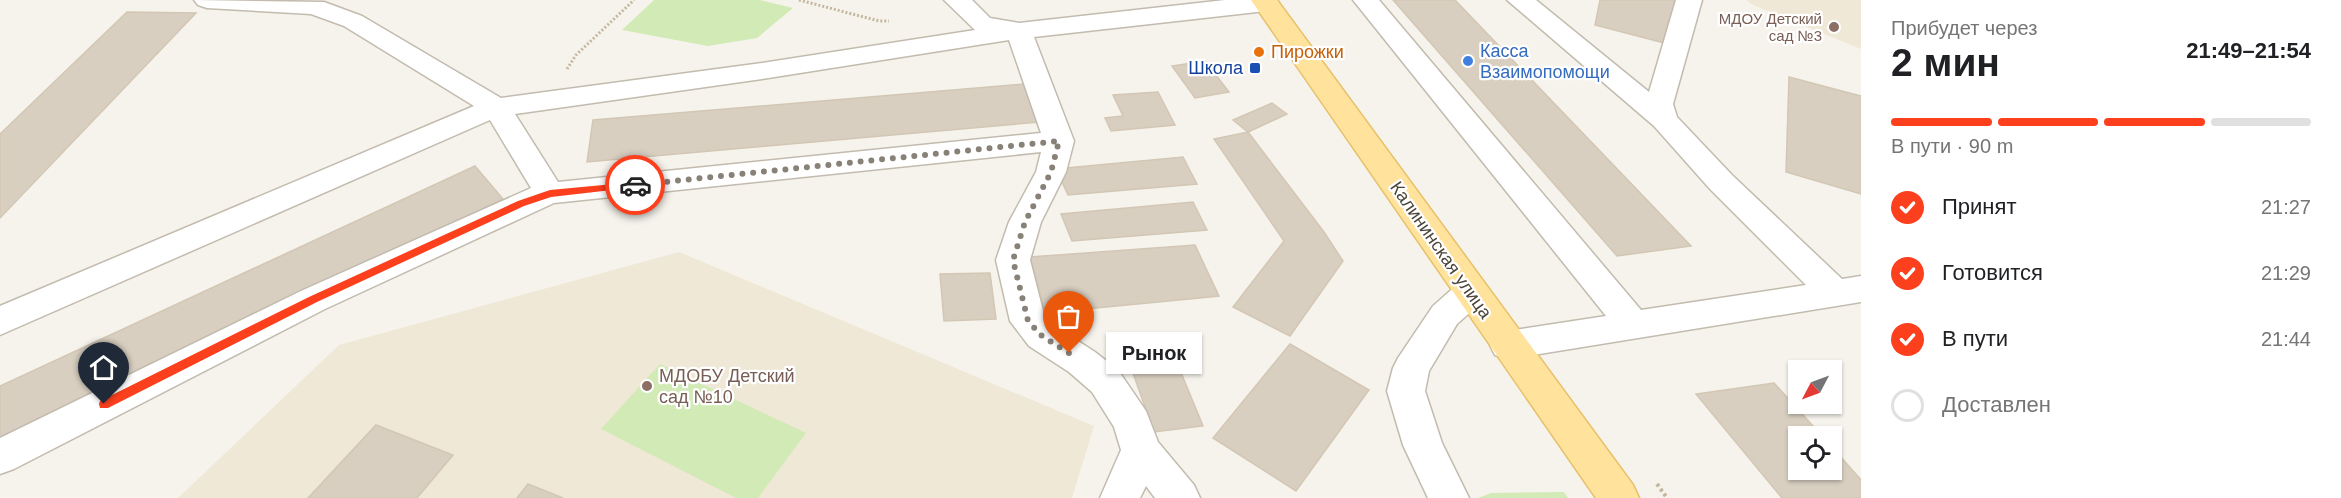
<!DOCTYPE html>
<html lang="ru">
<meta charset="utf-8">
<style>
body{margin:0;font-family:Helvetica,sans-serif;background:#f6f6f6;color:#202124;height:100vh;display:flex;flex-direction:column;font-size:22px;white-space:nowrap}
*{box-sizing:border-box;margin:0}
p{font-size:20px;color:#757577}
.icon{flex:none;width:33px;height:33px;fill:none;stroke:currentColor;stroke-width:2;stroke-linecap:round;stroke-linejoin:round}
.map{position:relative;flex:1;overflow:hidden}
.panel{display:flex;flex-direction:column;background:#fff;width:480px}
.panel>*{flex:none}
.needle{width:39px;rotate:229deg}
.controls{position:absolute;left:1788px;top:360px;display:grid;gap:12px}
.controls a{display:grid;place-items:center;width:54px;height:54px;border-radius:0px;background:#fff;box-shadow:0 2px 4px #0004;font-size:30px}
.pin{position:absolute;display:grid;place-items:center;width:51px;height:51px;color:#fff;margin:-62px -26px;border-radius:50% 50% 50% 0;rotate:-45deg;box-shadow:0 0 6px #0007}
.pin .icon{rotate:45deg}
.courier{position:absolute;display:grid;place-items:center;width:60px;height:60px;margin:-30px;border:4px solid #fc3f1d;border-radius:50%;background:#fff;color:#222;box-shadow:0 2px 8px #0007}
.bubble{position:absolute;height:42px;border-radius:0px;background:#fff;box-shadow:0 2px 4px #0004;font-size:20px;font-weight:600;line-height:42px;text-align:center}
.summary em{font-style:normal;font-weight:600}
.summary div{display:flex;flex-direction:column-reverse}
.summary{display:flex;align-items:center;justify-content:space-between;height:102px;padding:0 30px}
h1{font-size:39px;font-weight:600;line-height:45px}
.bar{display:grid;grid-template-columns:repeat(4,1fr);gap:9px 6px;align-content:center;height:72px;padding:0 30px}
.bar i{height:8px;border-radius:4px;background:#e0e0e0}
.bar .selected{background:#fc3f1d}
.bar p{grid-column:span 4}
ol{padding:0 30px;list-style:none}
li{display:flex;align-items:center;gap:18px;height:66px}
li p{margin-inline-start:auto}
li .icon{padding:6px;border-radius:50%;background:#fc3f1d;color:#fff;stroke-width:4}
li:last-child{color:#757577}
li i{width:33px;height:33px;border:3px solid #e0e0e0;border-radius:50%}
main{display:flex;flex:1;min-height:0}
.map>svg:first-child{display:block}
</style>
<main>
<div class="map">
<svg width="1861" height="498" viewBox="0 0 1861 498">
<rect width="100%" height="100%" fill="#f6f3ec"/>
<g fill="#efe8d6">
<path d="M 1746,0 L 1861,0 L 1861,49 L 1753,5 Z"/>
<path d="M 679,252 L 1094,426 L 1072,498 L 178,498 L 339,345 Z"/>
</g>
<g fill="#d2eab5">
<path d="M 654,0 L 760,0 L 793,8 L 757,38 L 708,46 L 622,30 Z"/>
<path d="M 660,364 L 806,433 L 758,498 L 736,498 L 601,429 Z"/>
<path d="M 1564,492 L 1568,498 L 1478,498 L 1491,493 Z"/>
</g>
<g fill="#d8cfc1" stroke="#d3c7b4" stroke-width="1.5">
<path d="M 1393,0 L 1455,0 L 1691,246 L 1617,256 Z"/>
<path d="M 1600,0 L 1677,0 L 1672,45 L 1595,25 Z"/>
<path d="M 127,12 L 196,13 L 0,218 L 0,134 Z"/>
<path d="M 1205,61 L 1229,92 L 1195,98 L 1172,66 Z"/>
<path d="M 1789,77 L 1861,96 L 1861,194 L 1786,172 Z"/>
<path d="M 1037,83 L 1051,121 L 587,162 L 593,120 Z"/>
<path d="M 1158,92 L 1175,125 L 1111,131 L 1105,118 L 1123,116 L 1113,95 Z"/>
<path d="M 1272,103 L 1287,114 L 1248,132 L 1233,120 Z"/>
<path d="M 1248,132 L 1324,232 L 1343,261 L 1290,336 L 1233,307 L 1284,241 L 1214,139 Z"/>
<path d="M 1183,157 L 1197,184 L 1068,195 L 1056,169 Z"/>
<path d="M 475,166 L 503,199 L 0,443 L 0,386 Z"/>
<path d="M 1193,202 L 1207,230 L 1072,241 L 1061,214 Z"/>
<path d="M 1195,245 L 1219,296 L 1045,313 L 1030,257 Z"/>
<path d="M 990,273 L 996,319 L 944,321 L 940,274 Z"/>
<path d="M 1290,344 L 1369,390 L 1296,491 L 1213,438 Z"/>
<path d="M 1170,346 L 1203,426 L 1154,432 L 1125,351 Z"/>
<path d="M 1774,383 L 1822,436 L 1798,436 L 1798,470 L 1832,470 L 1832,447 L 1861,480 L 1861,498 L 1782,498 L 1696,394 Z"/>
<path d="M 376,425 L 453,455 L 417,498 L 308,498 Z"/>
<path d="M 528,484 L 563,498 L 517,498 Z"/>
</g>
<g fill="none" stroke-linecap="round" stroke-linejoin="round">
<g stroke="#c2bbae" stroke-width="3">
<g id="minor">
<path d="M 194,0 L 324,2 L 362,16 L 501,98 L 762,63 L 975,30 L 944,0 L 972,0 L 990,18 L 1019,23 L 1225,0 L 1277,0 L 1279,3 L 1275,8 L 1266,11 L 1034,37 L 1074,141 L 1066,172 L 1041,222 L 1030,260 L 1044,315 L 1055,326 L 1095,352 L 1118,370 L 1146,411 L 1158,442 L 1194,485 L 1200,498 L 1155,498 L 1146,486 L 1140,498 L 1100,498 L 1121,450 L 1114,427 L 1092,392 L 1069,372 L 1029,346 L 1010,321 L 996,260 L 1009,222 L 1036,172 L 1041,152 L 554,203 L 325,309 L 14,469 L 0,474 L 0,438 L 301,291 L 531,188 L 490,120 L 0,335 L 0,306 L 474,106 L 344,26 L 311,14 L 207,8 L 198,5 ZM 1009,40 L 1041,133 L 558,182 L 515,114 L 762,79 Z"/>
<path d="M 1353,0 L 1379,0 L 1641,310 L 1806,285 L 1710,189 L 1654,126 L 1507,0 L 1536,0 L 1649,92 L 1676,0 L 1702,0 L 1673,104 L 1677,117 L 1732,175 L 1842,279 L 1861,276 L 1861,302 L 1508,359 L 1495,355 L 1490,345 L 1495,335 L 1508,331 L 1606,316 Z"/>
<path d="M 1471,279 L 1483,283 L 1488,292 L 1483,301 L 1457,324 L 1429,371 L 1425,391 L 1442,443 L 1469,498 L 1428,498 L 1403,445 L 1387,391 L 1393,368 L 1398,358 L 1433,306 L 1459,283 Z"/>
</g>
</g>
<g stroke="#e6c16a" stroke-width="3">
<path id="major" d="M 1251,0 L 1277,0 L 1633,485 L 1639,498 L 1596,498 Z"/>
</g>
<g stroke="#c4b79f" stroke-width="3" stroke-dasharray="2 2" stroke-linecap="butt">
<path d="M 799,0 L 879,21 L 889,21"/>
<path d="M 567,69 L 576,55 L 634,0"/>
</g>
<path stroke="#c4b79f" stroke-width="4" stroke-dasharray="3 3" stroke-linecap="butt" d="M 1657,484 L 1667,498"/>
<use href="#minor" fill="#fff" fill-rule="evenodd"/>
<use href="#major" fill="#ffe39c" fill-rule="evenodd"/>
</g>
<path fill="#fc3f1d" d="M 635,182 L 638,183 L 638,187 L 551,197 L 524,206 L 317,302 L 108,408 L 100,408 L 99,404 L 100,401 L 309,297 L 518,201 L 550,190 Z"/>
<g fill="none" stroke-linecap="round" stroke-linejoin="round">
<path stroke="#878178" stroke-width="6" stroke-dasharray="0 10.8" d="M 635,185 L 1059,141 L 1051,172 L 1025,222 L 1013,260 L 1028,321 L 1042,336 L 1069,353"/>
</g>
<g fill="#8d6e63" stroke="#fff" stroke-width="2">
<circle cx="1834" cy="27" r="6"/>
<circle cx="647" cy="386" r="6"/>
</g>
<circle fill="#e8710a" stroke="#fff" stroke-width="2" cx="1259" cy="52" r="6"/>
<circle fill="#3f7fe0" stroke="#fff" stroke-width="2" cx="1468" cy="61" r="6"/>
<rect fill="#1a4fb4" stroke="#fff" stroke-width="2" x="1249" y="62" width="12" height="12" rx="3"/>
<g text-anchor="middle" dominant-baseline="central" stroke-width="4.5" stroke-linejoin="round" paint-order="stroke">
<g font-size="15" fill="#785e54" stroke="#fff" text-anchor="end">
<text x="1822" y="18">МДОУ Детский<tspan x="1822" dy="17">сад №3</tspan></text>
</g>
<g font-size="18" fill="#366cbe" stroke="#fff" text-anchor="start">
<text x="1480" y="51">Касса<tspan x="1480" dy="21">Взаимопомощи</tspan></text>
</g>
<g font-size="18" fill="#c56008" stroke="#fff" text-anchor="start">
<text x="1271" y="52">Пирожки</text>
</g>
<g font-size="18" fill="#164399" stroke="#fff" text-anchor="end">
<text x="1243" y="68">Школа</text>
</g>
<g font-size="18" fill="#4b4439" stroke="#fff">
<text transform="translate(1441 250) rotate(55)">Калининская улица</text>
</g>
<g font-size="18" fill="#785e54" stroke="#fff" text-anchor="start">
<text x="659" y="376">МДОБУ Детский<tspan x="659" dy="21">сад №10</tspan></text>
</g>
</g>
</svg>
<div class="controls">
<a><svg class="needle" viewBox="-14 -14 28 28"><path d="M0-13l5 13h-10z" fill="#e53935"/><path d="M0 13l5-13h-10z" fill="#757577"/></svg></a>
<a><svg class="icon" aria-label="locate" viewBox="0 0 24 24"><circle cx="12" cy="12" r="6"/><path d="M12 2v4M12 18v4M2 12h4M18 12h4"/></svg></a>
</div>
<div class="pin" style="left:1069px;top:353px;background:#ea580c"><svg class="icon" aria-label="bag" viewBox="0 0 24 24"><path d="M5 8h14l-1 12H6zM9 8a3 3 0 0 1 6 0"/></svg></div>
<div class="pin" style="left:104px;top:404px;background:#1f2937"><svg class="icon" aria-label="home" viewBox="0 0 24 24"><path d="M3 11l9-7 9 7M6 9v11h12V9"/></svg></div>
<div class="courier" style="left:635px;top:185px"><svg class="icon" aria-label="car" viewBox="0 0 24 24"><path d="M5 17H2v-5l4-1 3-4h7l3 4 3 1v5h-3M9 17h6M6 11h13"/><circle cx="7" cy="17" r="2"/><circle cx="17" cy="17" r="2"/></svg></div>
<div class="bubble" style="left:1106px;top:332px;width:96px">Рынок</div>
</div>
<section class="panel">
<div class="summary"><div><h1>2 мин</h1><p>Прибудет через</p></div><em>21:49–21:54</em></div>
<div class="bar"><i class="selected"></i><i class="selected"></i><i class="selected"></i><i></i><p>В пути · 90 m</p></div>
<ol>
<li><svg class="icon" aria-label="check" viewBox="0 0 24 24"><path d="M5 12l5 5 9-10"/></svg>Принят<p>21:27</p></li>
<li><svg class="icon" aria-label="check" viewBox="0 0 24 24"><path d="M5 12l5 5 9-10"/></svg>Готовится<p>21:29</p></li>
<li><svg class="icon" aria-label="check" viewBox="0 0 24 24"><path d="M5 12l5 5 9-10"/></svg>В пути<p>21:44</p></li>
<li><i></i>Доставлен</li>
</ol>
</section>
</main>
